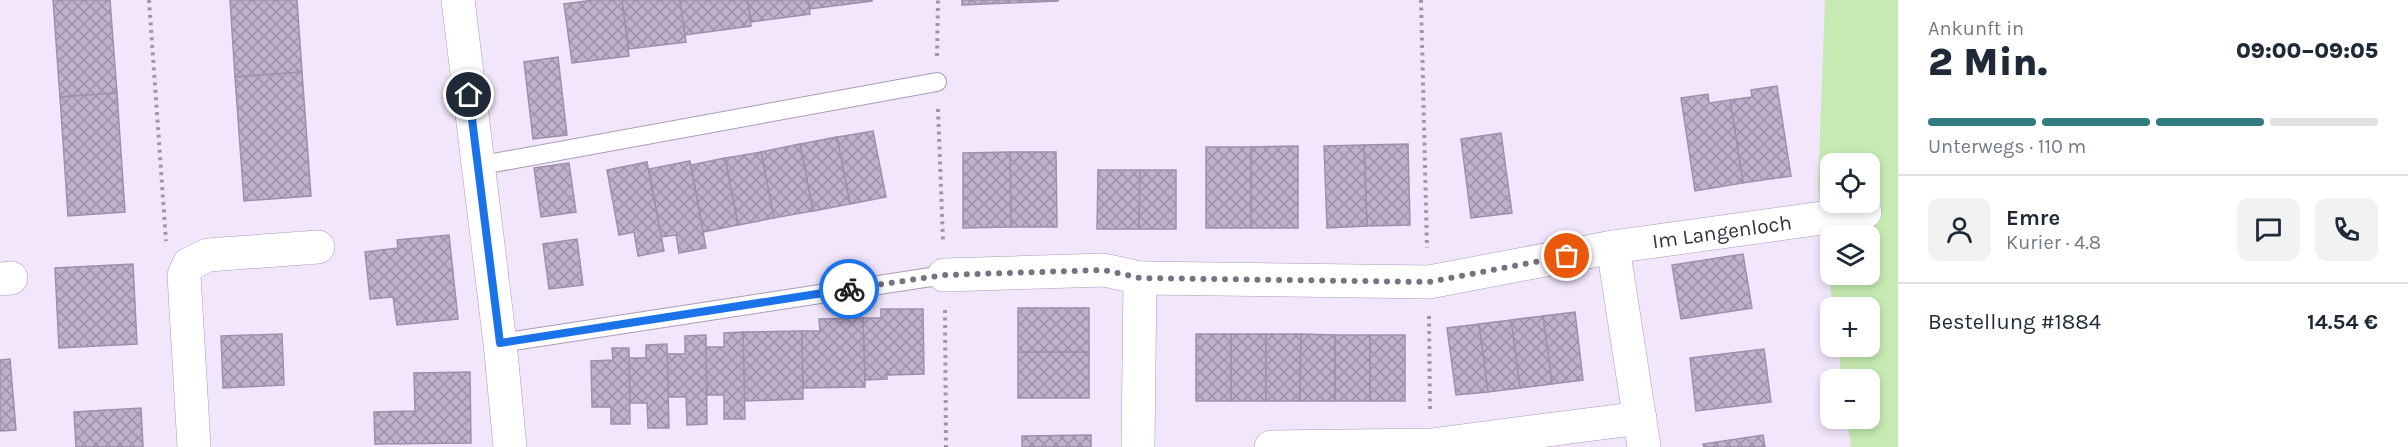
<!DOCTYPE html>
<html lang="de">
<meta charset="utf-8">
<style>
body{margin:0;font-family:Karla,sans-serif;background:#f2f2f3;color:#1f2937;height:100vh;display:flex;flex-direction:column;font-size:22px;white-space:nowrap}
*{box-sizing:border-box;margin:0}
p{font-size:20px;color:#747a83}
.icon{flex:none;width:33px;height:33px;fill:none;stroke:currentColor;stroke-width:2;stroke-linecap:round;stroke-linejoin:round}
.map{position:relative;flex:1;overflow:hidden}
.sheet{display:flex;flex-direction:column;background:#fff;width:510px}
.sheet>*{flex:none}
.tools{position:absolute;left:1820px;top:153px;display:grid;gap:12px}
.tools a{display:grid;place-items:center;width:60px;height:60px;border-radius:12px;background:#fff;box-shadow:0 3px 9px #0003;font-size:30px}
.pin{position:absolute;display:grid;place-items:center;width:51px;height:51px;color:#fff;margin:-26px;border:3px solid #fff;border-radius:50%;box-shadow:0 2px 6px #0007}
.courier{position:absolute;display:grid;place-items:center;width:60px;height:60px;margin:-30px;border:4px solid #1a73e8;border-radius:50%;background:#fff;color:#222;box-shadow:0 2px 8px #0007}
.headline em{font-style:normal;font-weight:800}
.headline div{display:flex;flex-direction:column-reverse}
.headline{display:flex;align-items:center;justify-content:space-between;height:102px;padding:0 30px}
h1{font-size:39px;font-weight:800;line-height:45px}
.bar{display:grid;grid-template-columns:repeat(4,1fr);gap:9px 6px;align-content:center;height:72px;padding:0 30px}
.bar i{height:8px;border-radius:4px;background:#e0e1e3}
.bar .current{background:#327b7e}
.bar p{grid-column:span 4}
.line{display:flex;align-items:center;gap:15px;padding:0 30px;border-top:2px solid #e0e1e3}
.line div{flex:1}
.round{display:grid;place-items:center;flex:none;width:63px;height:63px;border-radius:12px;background:#f2f2f3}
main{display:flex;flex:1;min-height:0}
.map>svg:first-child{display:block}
</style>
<main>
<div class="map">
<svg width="1898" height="447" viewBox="0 0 1898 447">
<defs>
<pattern id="building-cross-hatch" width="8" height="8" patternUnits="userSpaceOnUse" patternTransform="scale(1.5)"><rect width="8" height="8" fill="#bfb0cb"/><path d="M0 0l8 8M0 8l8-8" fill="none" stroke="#9c90a6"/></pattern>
</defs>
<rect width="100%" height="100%" fill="#f2e6fd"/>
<path fill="#c6eab2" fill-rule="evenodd" d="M 1825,0 L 1898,0 L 1898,447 L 1851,447 L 1847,419 L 1869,418 L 1869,380 L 1842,379 L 1838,347 L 1869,346 L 1869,308 L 1833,307 L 1818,189 ZM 1830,164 L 1869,164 L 1869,202 L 1830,202 ZM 1830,236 L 1869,236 L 1869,274 L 1830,274 Z"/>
<g fill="url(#building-cross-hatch)" stroke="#9e90aa" stroke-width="1.5">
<path d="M 53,0 L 110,0 L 117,93 L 60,97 Z"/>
<path d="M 230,0 L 297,0 L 302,72 L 235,77 Z"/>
<path d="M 594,0 L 622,0 L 629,56 L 572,63 L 564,4 Z"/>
<path d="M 622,0 L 680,0 L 686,42 L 629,49 Z"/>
<path d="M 680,0 L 748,0 L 751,26 L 685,35 Z"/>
<path d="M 748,0 L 808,0 L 810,14 L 751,22 Z"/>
<path d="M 808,0 L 872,0 L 872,1 L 810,9 Z"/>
<path d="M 962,0 L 1009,0 L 1009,3 L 962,5 Z"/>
<path d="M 1009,0 L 1058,0 L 1058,1 L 1009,3 Z"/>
<path d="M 558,57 L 567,135 L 533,139 L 524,62 Z"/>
<path d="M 302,72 L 311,196 L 244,201 L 235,77 Z"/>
<path d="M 1777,86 L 1791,176 L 1743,183 L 1730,100 L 1752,97 L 1751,90 Z"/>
<path d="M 117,93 L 125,212 L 68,216 L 60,97 Z"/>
<path d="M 1708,94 L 1709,103 L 1730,100 L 1743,183 L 1695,191 L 1681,98 Z"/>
<path d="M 873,131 L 886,197 L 850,204 L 837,137 Z"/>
<path d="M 1501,133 L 1512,213 L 1471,218 L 1461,139 Z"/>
<path d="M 837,137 L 850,204 L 813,211 L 800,144 Z"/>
<path d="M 800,144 L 813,211 L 774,218 L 761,152 Z"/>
<path d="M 1408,144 L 1410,225 L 1367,226 L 1364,145 Z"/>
<path d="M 1364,145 L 1367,226 L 1327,228 L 1324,146 Z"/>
<path d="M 1298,146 L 1298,228 L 1251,228 L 1251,147 Z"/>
<rect x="1206" y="147" width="45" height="81"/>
<path d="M 761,152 L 774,218 L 738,225 L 725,158 Z"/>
<path d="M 1010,152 L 1056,152 L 1057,227 L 1011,227 Z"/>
<path d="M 1010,152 L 1011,227 L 963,228 L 963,153 Z"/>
<path d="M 725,158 L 738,225 L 703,232 L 691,165 Z"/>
<path d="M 690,161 L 706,248 L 679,253 L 676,235 L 661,237 L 649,169 Z"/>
<path d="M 647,162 L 664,251 L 638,256 L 634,232 L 619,235 L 607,170 Z"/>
<path d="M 569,163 L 576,212 L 541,217 L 534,168 Z"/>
<path d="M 1098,170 L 1140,170 L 1139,229 L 1097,229 Z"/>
<path d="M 1140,170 L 1176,170 L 1176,229 L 1139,229 Z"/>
<path d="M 449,235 L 458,319 L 397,325 L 393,297 L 370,299 L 365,252 L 398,248 L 397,240 Z"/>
<path d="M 577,239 L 583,285 L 549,289 L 543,244 Z"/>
<path d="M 1743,254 L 1752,308 L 1681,319 L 1672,265 Z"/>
<path d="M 133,264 L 137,344 L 59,348 L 55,268 Z"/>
<rect x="1018" y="308" width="71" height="44"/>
<path d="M 881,309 L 923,309 L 924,374 L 887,375 L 887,379 L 865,380 L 863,318 L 881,318 Z"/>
<path d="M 1575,312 L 1583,380 L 1552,384 L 1543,316 Z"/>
<path d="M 1543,316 L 1552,384 L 1520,388 L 1511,320 Z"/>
<path d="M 863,318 L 865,387 L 803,388 L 802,331 L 820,331 L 819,319 Z"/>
<path d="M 1511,320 L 1520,388 L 1488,392 L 1479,324 Z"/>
<path d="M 1479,324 L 1488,392 L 1456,395 L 1447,328 Z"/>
<path d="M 802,331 L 803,399 L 744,401 L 743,332 Z"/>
<path d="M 743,332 L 745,419 L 724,419 L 724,395 L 707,395 L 706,347 L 724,347 L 724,333 Z"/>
<path d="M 282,334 L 284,385 L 223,388 L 221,336 Z"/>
<rect x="1196" y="334" width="35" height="67"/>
<rect x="1231" y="334" width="35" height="67"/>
<path d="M 1266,334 L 1301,334 L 1300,401 L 1266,401 Z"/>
<path d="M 1301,334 L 1335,335 L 1335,401 L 1300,401 Z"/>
<path d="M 706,335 L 707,424 L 687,425 L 686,397 L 668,397 L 667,354 L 685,354 L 685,336 Z"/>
<rect x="1335" y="335" width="35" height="66"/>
<rect x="1370" y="335" width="35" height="66"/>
<path d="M 667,344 L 669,428 L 648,428 L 647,403 L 630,403 L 629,358 L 646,358 L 646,345 Z"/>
<path d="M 612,348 L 629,348 L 630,424 L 611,424 L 611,407 L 592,407 L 591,361 L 613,360 Z"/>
<path d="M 1764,349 L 1771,402 L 1696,411 L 1690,358 Z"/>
<rect x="1018" y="352" width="71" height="46"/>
<path d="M 10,359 L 16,430 L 0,431 L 0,360 Z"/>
<path d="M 470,372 L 471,443 L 375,444 L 374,412 L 415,411 L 414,373 Z"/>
<path d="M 141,408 L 143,447 L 76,447 L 74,412 Z"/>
<path d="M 1091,435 L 1091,447 L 1022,447 L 1022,436 Z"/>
<path d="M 1763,435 L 1765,447 L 1704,447 L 1703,444 Z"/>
</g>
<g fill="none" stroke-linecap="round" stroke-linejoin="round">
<g stroke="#aa9bb6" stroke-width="20">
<g id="lane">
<path d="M 477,166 L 937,82"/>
<path d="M 500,343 L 944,275"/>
</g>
</g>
<g stroke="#aa9bb6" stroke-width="34">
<g id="street">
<path d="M 458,0 L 500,343 L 510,447"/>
<path id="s1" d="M 1613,247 L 1865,212"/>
<path d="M 944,275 L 1104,270 L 1140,278"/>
<path d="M 0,279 L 11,278"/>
<path d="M 194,447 L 184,275 L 189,264 L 208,255 L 318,247"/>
<path d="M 1138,447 L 1140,278 L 1429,282 L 1613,247 L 1644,447"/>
<path d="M 1271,447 L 1431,445 L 1640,418"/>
</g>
</g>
<g stroke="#a096a8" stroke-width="4" stroke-dasharray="3 4.5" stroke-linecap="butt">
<path d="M 149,0 L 166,241"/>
<path d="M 1421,0 L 1427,248"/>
<path d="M 937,56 L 938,0"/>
<path d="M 938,109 L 943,242"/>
<path d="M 945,310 L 946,447"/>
<path d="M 1429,316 L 1430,410"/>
</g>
<use href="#lane" stroke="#fff" stroke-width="18"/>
<use href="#street" stroke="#fff" stroke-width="33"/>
</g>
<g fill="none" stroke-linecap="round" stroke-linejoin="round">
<path stroke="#797080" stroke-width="6" stroke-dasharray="0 10.8" d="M 849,289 L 944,275 L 1104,270 L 1140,278 L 1429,282 L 1567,256"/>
<path stroke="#1a73e8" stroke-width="8" d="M 469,95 L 500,343 L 849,289"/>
</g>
<g text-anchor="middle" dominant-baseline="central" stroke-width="6" stroke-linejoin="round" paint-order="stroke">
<g font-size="21" fill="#38313c" stroke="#f2e6fd">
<text stroke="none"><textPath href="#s1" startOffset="110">Im Langenloch</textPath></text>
</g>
</g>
</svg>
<div class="tools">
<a><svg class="icon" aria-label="locate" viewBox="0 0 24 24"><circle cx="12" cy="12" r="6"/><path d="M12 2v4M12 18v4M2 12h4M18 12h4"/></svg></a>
<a><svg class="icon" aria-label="layers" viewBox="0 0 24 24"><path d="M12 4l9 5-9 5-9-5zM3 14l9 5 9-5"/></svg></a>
<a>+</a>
<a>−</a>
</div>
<div class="pin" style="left:1567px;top:256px;background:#ea580c"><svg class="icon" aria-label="bag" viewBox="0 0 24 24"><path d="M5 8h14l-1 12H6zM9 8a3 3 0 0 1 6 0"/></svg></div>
<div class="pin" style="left:469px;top:95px;background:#1f2937"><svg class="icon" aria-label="home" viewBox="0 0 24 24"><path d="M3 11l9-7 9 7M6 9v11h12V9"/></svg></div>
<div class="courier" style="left:849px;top:289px"><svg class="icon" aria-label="bike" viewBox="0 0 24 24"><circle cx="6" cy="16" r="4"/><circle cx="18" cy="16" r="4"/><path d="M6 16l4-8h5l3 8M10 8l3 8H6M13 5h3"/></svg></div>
</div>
<section class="sheet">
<div class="headline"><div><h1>2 Min.</h1><p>Ankunft in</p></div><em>09:00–09:05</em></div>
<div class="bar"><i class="current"></i><i class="current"></i><i class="current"></i><i></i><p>Unterwegs · 110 m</p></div>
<div class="line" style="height:108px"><a class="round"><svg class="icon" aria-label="person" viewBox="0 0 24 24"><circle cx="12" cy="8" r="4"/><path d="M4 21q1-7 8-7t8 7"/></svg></a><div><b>Emre</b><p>Kurier · 4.8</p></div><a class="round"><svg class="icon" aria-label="chat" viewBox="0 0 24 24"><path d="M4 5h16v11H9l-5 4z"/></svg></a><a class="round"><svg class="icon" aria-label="phone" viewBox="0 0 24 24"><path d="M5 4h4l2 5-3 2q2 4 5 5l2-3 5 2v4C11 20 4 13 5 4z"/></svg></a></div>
<div class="line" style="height:78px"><div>Bestellung #1884</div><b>14.54 €</b></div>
</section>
</main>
